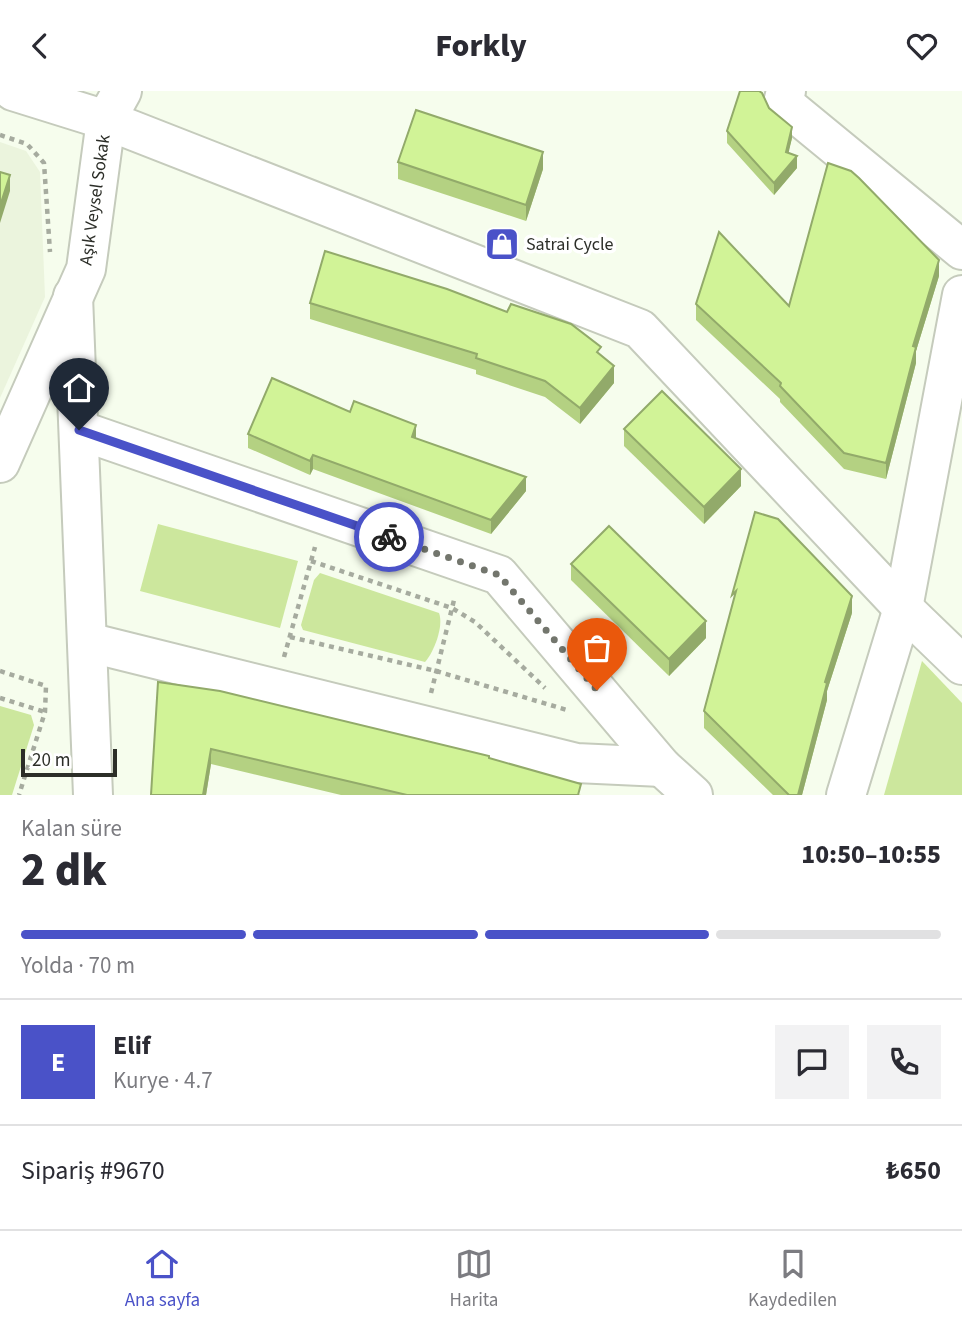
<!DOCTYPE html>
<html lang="tr">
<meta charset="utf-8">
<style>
body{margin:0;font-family:"Source Sans 3",sans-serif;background:#f2f2f3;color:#2b2b33;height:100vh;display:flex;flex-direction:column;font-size:26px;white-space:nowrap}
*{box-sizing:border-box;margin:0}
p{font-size:23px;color:#7c7c81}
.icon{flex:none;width:38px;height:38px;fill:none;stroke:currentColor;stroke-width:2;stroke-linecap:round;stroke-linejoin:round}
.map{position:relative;height:704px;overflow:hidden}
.panel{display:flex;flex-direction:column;background:#fff;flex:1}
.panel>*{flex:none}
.scale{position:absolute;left:21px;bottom:18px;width:96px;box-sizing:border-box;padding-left:7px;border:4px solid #2c2e28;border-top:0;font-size:19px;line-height:24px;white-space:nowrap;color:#2c2e28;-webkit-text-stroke:5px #fff;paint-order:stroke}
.pin{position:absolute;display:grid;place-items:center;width:60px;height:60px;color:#fff;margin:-72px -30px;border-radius:50% 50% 50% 0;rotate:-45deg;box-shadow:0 0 7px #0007}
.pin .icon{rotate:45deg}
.courier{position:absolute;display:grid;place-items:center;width:70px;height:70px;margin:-35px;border:5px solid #4a52c8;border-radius:50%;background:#fff;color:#222;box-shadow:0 2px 9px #0007}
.head em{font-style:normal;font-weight:800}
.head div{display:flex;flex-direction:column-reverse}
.head{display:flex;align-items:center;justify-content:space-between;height:119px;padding:0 21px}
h1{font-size:46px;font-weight:800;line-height:52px}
.bar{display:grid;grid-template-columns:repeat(4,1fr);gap:10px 7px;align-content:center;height:84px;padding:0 21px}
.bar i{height:9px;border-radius:5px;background:#e1e1e2}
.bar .active{background:#4a52c8}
.bar p{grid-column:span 4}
.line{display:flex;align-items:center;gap:18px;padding:0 21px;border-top:2px solid #e1e1e2}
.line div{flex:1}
.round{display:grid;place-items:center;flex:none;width:74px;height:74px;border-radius:0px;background:#f2f2f3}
header{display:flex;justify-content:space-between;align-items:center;height:91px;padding:0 21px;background:#fff;font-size:32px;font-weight:800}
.tabs{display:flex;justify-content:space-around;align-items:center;height:98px;border-top:2px solid #e1e1e2;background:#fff;font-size:19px;color:#7c7c81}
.tabs a{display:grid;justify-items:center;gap:4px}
.tabs .active{color:#4a52c8}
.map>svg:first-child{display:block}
</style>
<header><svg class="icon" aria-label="back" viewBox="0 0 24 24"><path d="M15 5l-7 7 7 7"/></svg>Forkly<svg class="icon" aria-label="heart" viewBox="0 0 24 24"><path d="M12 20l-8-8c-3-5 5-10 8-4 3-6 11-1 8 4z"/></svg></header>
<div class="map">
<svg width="962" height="704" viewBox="0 0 962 704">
<rect width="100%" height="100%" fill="#f6fded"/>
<path fill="#ebf4dd" d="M 0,51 L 26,60 L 40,81 L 45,206 L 0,307 Z"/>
<g fill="#cce79d">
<path d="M 158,433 L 298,470 L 280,537 L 140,500 Z"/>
<path d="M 320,482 L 439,522 C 444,535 434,561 425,571 L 303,539 L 301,534 L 314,489 Z"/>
<path d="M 922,570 L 962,612 L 962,704 L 884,704 Z"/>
<path d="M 0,615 L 31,624 L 34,634 L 12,704 L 0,704 Z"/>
</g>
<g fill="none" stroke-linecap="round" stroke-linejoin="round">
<g stroke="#c5cbbc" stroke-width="42">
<g id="street">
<path d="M 13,0 L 106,29 L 640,238 L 903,517 L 962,574"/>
<path d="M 786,0 L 783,12 L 962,159"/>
<path d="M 73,205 L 93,704"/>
<path d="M 79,339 L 499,484 L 662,676 L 693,704"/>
<path d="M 0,372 L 86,178 L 106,29 L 122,0"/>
<path d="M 87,551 L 576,672 L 662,676"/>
<path d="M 846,704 L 903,517 L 962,204"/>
</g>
</g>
<g stroke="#a6ab9f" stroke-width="4.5" stroke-dasharray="5 5" stroke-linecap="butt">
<path d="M 0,44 L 27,53 L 44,72 L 50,161"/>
<path d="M 311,470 L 452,517 L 475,531 L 545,597"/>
<path d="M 290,546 L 436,580 L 567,619"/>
<path d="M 284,566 L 315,456"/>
<path d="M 0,580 L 46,595 L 45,621 L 19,704"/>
<path d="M 431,602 L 455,505"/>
<path d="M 0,607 L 45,621"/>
</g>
<use href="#street" stroke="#fff" stroke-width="38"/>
</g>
<g fill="#b4d182">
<path d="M 769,17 L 792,47 L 788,62 L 797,77 L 774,104 L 727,52 L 727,40 Z"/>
<path d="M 398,71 L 543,78 L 526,130 L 398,88 Z"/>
<path d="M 939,185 L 916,260 L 916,272 L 886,388 L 844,378 L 780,311 L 780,308 L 696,229 L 696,213 L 789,215 Z"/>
<path d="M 310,212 L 601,265 L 614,292 L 580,333 L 545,306 L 476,283 L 476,279 L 310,228 Z"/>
<path d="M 624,338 L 741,395 L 704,433 L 624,355 Z"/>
<path d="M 248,343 L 416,347 L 526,400 L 491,443 L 313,378 L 310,384 L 248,357 Z"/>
<path d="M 571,473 L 706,547 L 669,585 L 571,489 Z"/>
<path d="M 852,522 L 827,600 L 827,609 L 802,704 L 773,704 L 704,637 L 704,620 Z"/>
<path d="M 158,591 L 581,704 L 341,704 L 211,673 L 206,704 L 151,704 Z"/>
</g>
<g fill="#92aa6a">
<path d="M 792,36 L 792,47 L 786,73 L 786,61 Z"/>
<path d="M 543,61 L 543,78 L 526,130 L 526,114 Z"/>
<path d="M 797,65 L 797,77 L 774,104 L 774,92 Z"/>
<path d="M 10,84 L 10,100 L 0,132 L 0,115 Z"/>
<path d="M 939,169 L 939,185 L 916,260 L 916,272 L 886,388 L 886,372 L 913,255 Z"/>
<path d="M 614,275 L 614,292 L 580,333 L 580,317 Z"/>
<path d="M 416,334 L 416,348 L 412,346 Z"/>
<path d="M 313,364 L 313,378 L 310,384 L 310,370 Z"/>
<path d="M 741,378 L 741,395 L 704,433 L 704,416 Z"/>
<path d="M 526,386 L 526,400 L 491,443 L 491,429 Z"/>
<path d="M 852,505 L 852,522 L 827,600 L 827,609 L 802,704 L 798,704 L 825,591 Z"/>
<path d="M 706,530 L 706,547 L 669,585 L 669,568 Z"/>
<path d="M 211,658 L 211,673 L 206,704 L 203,704 Z"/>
</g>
<g fill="#d1f397" stroke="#92aa6a" stroke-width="2">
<path d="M 740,0 L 759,0 L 762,2 L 769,17 L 792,36 L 786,61 L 797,65 L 774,92 L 727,40 Z"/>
<path d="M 416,19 L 543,61 L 526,114 L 398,71 Z"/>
<path d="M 828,72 L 851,80 L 859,87 L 939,169 L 913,255 L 916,256 L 886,372 L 844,362 L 780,295 L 781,292 L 696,213 L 719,141 L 789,215 Z"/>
<path d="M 0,81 L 10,84 L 0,115 Z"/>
<path d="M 325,160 L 447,198 L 507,221 L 511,213 L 571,233 L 601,256 L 597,261 L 614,275 L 580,317 L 545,290 L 476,267 L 477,263 L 310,212 Z"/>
<path d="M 272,287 L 350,321 L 354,310 L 416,334 L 412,346 L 526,386 L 491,429 L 313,364 L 310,370 L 248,343 Z"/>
<path d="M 662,300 L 741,378 L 704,416 L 624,338 Z"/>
<path d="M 755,421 L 778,428 L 852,505 L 825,591 L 827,592 L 798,704 L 789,704 L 704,620 L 736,500 L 732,504 Z"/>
<path d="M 609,435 L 706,530 L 669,568 L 571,473 Z"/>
<path d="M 158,591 L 220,600 L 489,665 L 489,667 L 581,693 L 578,704 L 407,704 L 211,658 L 203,704 L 151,704 Z"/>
</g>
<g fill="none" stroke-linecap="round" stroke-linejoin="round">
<path stroke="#73766d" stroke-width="7" stroke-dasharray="0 12.6" d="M 389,446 L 499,484 L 597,599"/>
<path stroke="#4a52c8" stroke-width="9" d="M 79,339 L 389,446"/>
</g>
<defs>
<g id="shop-square" transform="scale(1.75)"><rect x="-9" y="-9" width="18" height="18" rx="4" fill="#4a52c8" stroke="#fff"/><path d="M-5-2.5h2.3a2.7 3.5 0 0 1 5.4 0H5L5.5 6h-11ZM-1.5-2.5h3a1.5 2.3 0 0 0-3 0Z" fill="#fff"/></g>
</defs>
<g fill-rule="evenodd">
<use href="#shop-square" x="502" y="153"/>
</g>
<g text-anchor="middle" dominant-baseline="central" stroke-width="7" stroke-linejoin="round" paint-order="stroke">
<g font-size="18" fill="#2c2e28" stroke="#fff">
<text transform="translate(95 109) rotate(-82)">Aşık Veysel Sokak</text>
</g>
<g font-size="18" fill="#2c2e28" stroke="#fff" text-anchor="start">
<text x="526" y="153">Satrai Cycle</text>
</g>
</g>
</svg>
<div class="scale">20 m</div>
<div class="pin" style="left:597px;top:599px;background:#ea580c"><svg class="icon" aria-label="bag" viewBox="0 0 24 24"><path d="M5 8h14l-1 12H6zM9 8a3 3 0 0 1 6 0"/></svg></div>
<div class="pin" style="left:79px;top:339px;background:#1f2937"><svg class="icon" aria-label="home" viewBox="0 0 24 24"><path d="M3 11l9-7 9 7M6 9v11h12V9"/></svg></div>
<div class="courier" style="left:389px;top:446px"><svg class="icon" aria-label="bike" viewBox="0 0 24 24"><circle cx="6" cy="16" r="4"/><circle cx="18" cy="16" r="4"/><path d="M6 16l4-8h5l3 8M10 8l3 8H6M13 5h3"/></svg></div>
</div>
<section class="panel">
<div class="head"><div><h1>2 dk</h1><p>Kalan süre</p></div><em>10:50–10:55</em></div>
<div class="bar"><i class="active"></i><i class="active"></i><i class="active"></i><i></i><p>Yolda · 70 m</p></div>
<div class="line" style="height:126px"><b class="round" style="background:#4a52c8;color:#fff">E</b><div><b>Elif</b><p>Kurye · 4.7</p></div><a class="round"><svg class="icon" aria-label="chat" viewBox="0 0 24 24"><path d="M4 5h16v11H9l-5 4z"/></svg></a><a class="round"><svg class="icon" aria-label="phone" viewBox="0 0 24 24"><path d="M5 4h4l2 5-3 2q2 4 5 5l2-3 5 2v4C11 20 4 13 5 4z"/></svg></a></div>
<div class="line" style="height:91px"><div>Sipariş #9670</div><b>₺650</b></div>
</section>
<nav class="tabs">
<a class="active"><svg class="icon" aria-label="home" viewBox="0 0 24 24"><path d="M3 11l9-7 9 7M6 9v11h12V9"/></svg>Ana sayfa</a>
<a><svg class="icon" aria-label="map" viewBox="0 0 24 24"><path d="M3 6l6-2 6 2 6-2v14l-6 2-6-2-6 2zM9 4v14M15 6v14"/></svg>Harita</a>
<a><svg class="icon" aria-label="saved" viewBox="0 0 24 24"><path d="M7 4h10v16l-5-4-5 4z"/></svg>Kaydedilen</a>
</nav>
